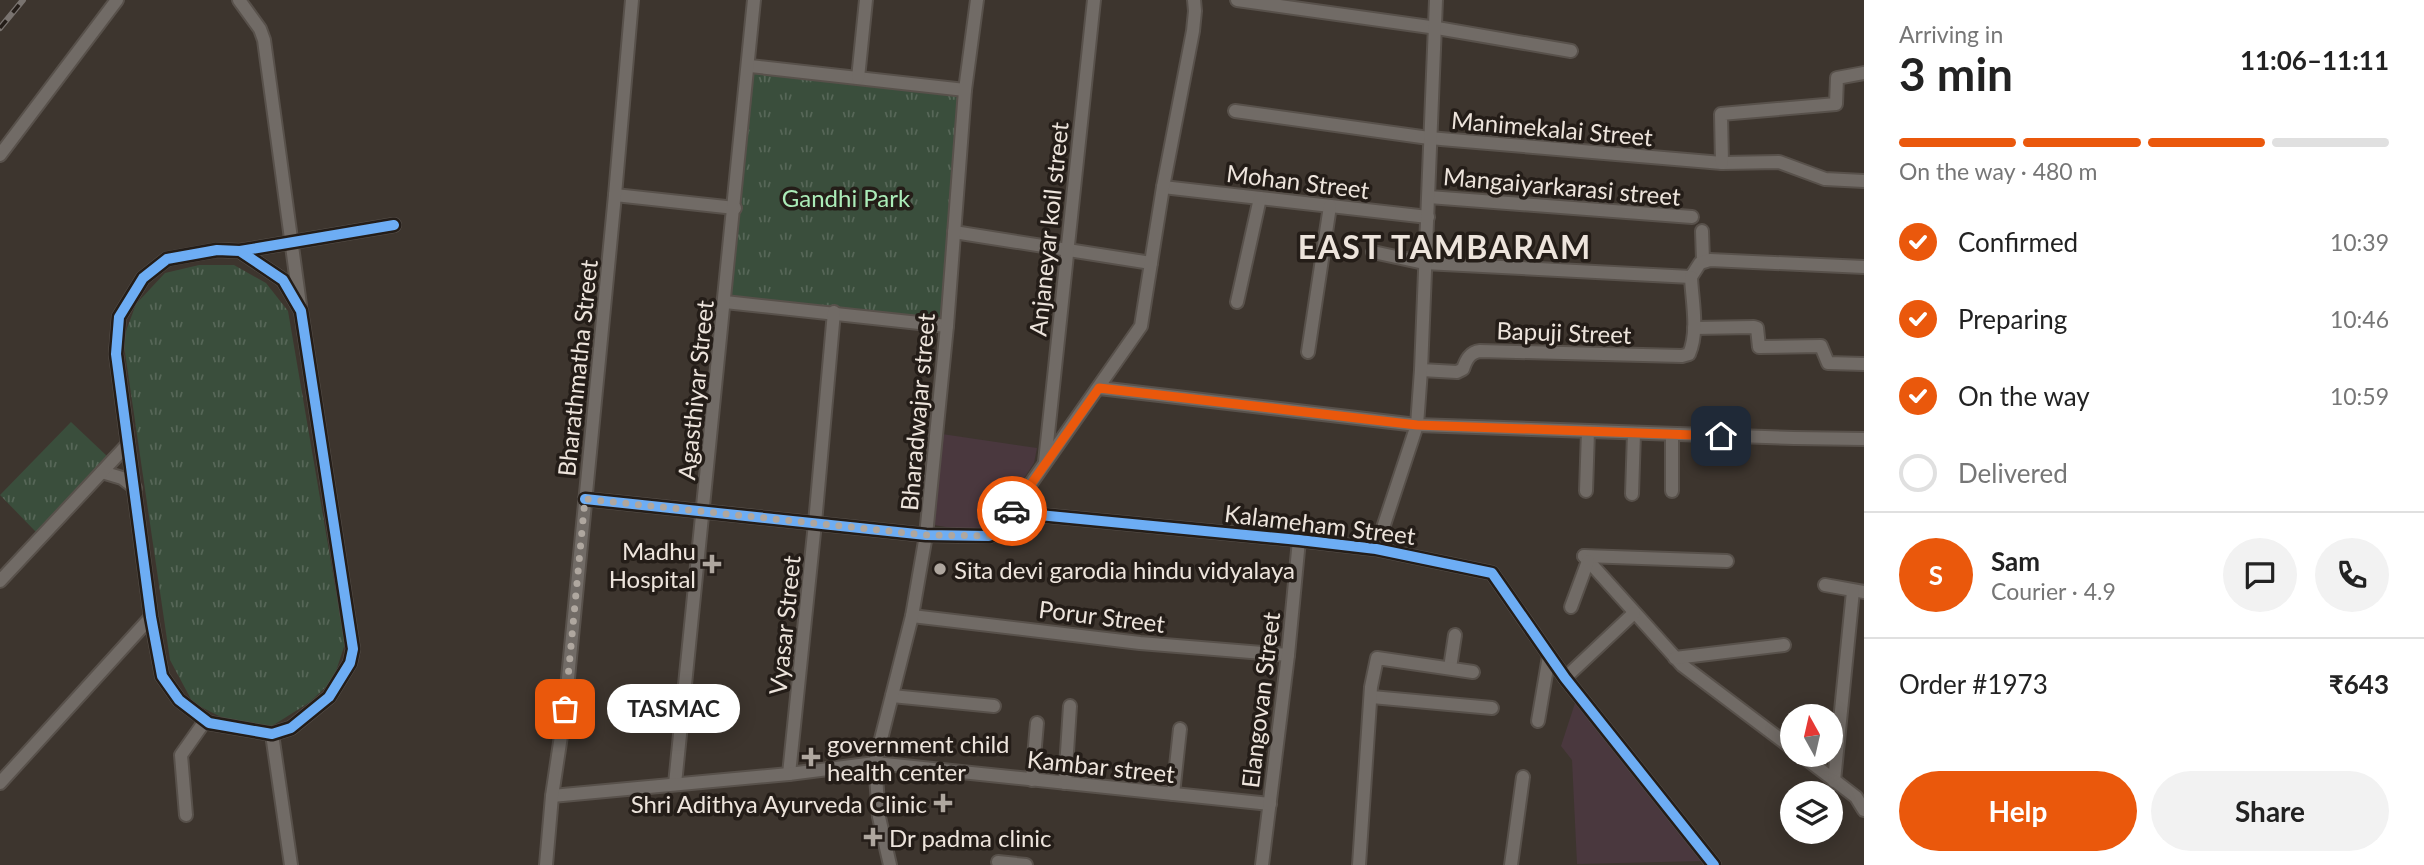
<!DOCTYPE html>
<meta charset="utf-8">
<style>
body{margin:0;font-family:Lato,sans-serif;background:#f2f2f2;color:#222;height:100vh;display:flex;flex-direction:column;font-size:26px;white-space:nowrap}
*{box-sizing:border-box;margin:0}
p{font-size:23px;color:#767676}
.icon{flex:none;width:38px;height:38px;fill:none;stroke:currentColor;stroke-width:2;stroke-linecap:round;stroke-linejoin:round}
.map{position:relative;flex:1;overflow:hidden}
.sheet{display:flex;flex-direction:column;background:#fff;width:560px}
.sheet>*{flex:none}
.needle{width:46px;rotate:352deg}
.fabs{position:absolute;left:1780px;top:704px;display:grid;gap:14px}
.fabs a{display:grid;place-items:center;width:63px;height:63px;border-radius:50%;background:#fff;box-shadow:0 4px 18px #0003;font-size:35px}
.pin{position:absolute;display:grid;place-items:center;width:60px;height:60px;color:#fff;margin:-30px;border-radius:14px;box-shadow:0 4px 10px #0006}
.courier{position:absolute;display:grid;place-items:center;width:70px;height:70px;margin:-35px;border:5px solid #ea580c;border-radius:50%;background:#fff;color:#222;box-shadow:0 2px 9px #0007}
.bubble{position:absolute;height:49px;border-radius:24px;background:#fff;box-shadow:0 4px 18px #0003;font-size:23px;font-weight:700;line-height:49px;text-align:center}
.headline em{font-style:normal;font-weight:700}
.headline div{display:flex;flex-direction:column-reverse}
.headline{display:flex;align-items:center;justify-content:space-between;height:119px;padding:0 35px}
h1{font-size:46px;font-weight:700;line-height:52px}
.bar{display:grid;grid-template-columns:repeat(4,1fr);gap:10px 7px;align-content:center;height:84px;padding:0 35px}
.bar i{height:9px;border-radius:5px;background:#e0e0e0}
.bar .current{background:#ea580c}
.bar p{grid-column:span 4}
.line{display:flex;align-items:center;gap:18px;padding:0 35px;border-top:2px solid #e0e0e0}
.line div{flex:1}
.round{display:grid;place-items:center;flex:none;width:74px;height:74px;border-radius:37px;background:#f2f2f2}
ol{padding:0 35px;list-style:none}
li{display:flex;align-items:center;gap:21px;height:77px}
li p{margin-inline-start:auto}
li .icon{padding:7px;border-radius:50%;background:#ea580c;color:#fff;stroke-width:4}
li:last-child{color:#767676}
li i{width:38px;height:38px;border:4px solid #e0e0e0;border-radius:50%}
.cta{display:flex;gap:14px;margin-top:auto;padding:14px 35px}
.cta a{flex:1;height:80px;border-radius:42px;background:#ea580c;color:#fff;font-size:28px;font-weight:700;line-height:80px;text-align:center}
.cta a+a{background:#f2f2f2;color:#222}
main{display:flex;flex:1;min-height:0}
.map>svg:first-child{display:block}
</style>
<main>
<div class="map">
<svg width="1864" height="865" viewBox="0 0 1864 865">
<defs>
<pattern id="park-tufts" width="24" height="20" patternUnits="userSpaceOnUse" patternTransform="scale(1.75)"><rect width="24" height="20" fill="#3a4e3c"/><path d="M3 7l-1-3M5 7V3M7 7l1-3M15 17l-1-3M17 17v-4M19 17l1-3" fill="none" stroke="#576758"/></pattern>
</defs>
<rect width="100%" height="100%" fill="#3d352e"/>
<g fill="#4a383e">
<path d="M 942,434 L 1037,448 L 1034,463 L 987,534 L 934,525 Z"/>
<path d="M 1576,700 L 1704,861 L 1577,864 L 1572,760 L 1561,746 Z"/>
</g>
<g fill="url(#park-tufts)">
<path d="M 749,71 L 962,90 L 947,326 L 725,302 Z"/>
<path d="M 199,265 L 234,265 L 266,283 L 288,311 L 345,644 L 333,680 L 310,702 L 272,726 L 231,722 L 193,703 L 170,660 L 123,339 L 136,304 L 165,273 Z"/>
<path d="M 71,422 L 108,457 L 36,532 L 0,495 Z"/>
</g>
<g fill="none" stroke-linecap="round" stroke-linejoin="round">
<g stroke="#58514b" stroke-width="16">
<g id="minor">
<path d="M 239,0 L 260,29 L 264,40 L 300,305"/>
<path d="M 1237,0 L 1437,28 L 1571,51"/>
<path d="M 750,66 L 965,90"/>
<path d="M 858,78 L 866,0"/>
<path d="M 1235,111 L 1429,138 L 1722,163 L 1779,162 L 1825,179 L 1864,181"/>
<path d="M 0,155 L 117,0"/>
<path d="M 1722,163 L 1721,114 L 1836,104 L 1837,78 L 1864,73"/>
<path d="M 1163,187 L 1428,217"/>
<path d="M 615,195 L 735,208"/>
<path d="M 1429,197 L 1692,217"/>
<path d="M 1702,231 L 1703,260"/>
<path d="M 954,232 L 1151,263"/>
<path d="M 240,251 L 283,280 L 301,311 L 353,649 L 350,663 L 329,697 L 291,728 L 272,734 L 209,723 L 179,700 L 162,676 L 151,617 L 116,354 L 119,317 L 143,278 L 167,259 L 217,250 L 240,251 L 394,225"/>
<path d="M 1373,252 L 1424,263 L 1691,277 L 1700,263 L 1710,260 L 1864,267"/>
<path d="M 725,302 L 947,326"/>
<path d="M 1237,302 L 1260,198"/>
<path d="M 1694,328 L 1754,327 L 1757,328 L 1759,347 L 1821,346 L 1828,363 L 1864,364"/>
<path d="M 1308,352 L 1330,206"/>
<path d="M 1421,370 L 1457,372 L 1463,369 C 1466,360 1470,352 1480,351 L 1682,356 L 1689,354 C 1699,331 1692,301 1691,277"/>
<path d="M 1099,388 L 1417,425 L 1794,438 L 1864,439"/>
<path d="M 1672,434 L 1672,491"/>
<path d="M 1045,462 L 1094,0"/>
<path d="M 102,472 L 122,478 L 135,488"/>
<path d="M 1586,491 L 1588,431"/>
<path d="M 1632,494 L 1634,433"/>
<path d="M 585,499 L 926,535 L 989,536 L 1039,515 L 1299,540 L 1376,549 L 1492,573 L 1565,678 L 1714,865"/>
<path d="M 994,531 L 1006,519 L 1141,326 L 1163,187 L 1193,31 L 1195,11 L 1194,0"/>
<path d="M 1376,549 L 1417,425 L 1421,370 L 1436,0"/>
<path d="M 1584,556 L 1682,665 L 1792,748"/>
<path d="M 1584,556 L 1727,561"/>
<path d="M 0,581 L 128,444"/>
<path d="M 1825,585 L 1864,592"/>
<path d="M 1571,607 L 1588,561"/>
<path d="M 912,616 L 1140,643 L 1288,655"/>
<path d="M 1675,658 L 1784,645"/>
<path d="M 1450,668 L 1455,635"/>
<path d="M 1565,678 L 1634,613"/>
<path d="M 892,696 L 994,706"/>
<path d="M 1372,697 L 1492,708"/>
<path d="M 1538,721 L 1549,656"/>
<path d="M 272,734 L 291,865"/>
<path d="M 1800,754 L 1856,797 L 1864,810"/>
<path d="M 789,774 L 815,523 L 834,312"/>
<path d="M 1032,780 L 1037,723"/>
<path d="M 1834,781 L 1853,591"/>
<path d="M 0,783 L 151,617"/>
<path d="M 1065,783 L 1070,706"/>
<path d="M 675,784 L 754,0"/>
<path d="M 1173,794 L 1180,729"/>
<path d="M 552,796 L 789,774 L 875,763 L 1270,804"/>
<path d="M 186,815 L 181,755 L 205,721"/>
<path d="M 998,862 L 1026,865"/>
<path d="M 546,865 L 552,796 L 565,709 L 615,195 L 632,0"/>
<path d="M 890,865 L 879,817 L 875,763 L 912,616 L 926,535 L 947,326 L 965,90 L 977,0"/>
<path d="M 1262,865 L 1288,655 L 1299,540"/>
<path d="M 1359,865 L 1371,687 L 1377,658 L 1473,672"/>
<path d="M 1511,865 L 1523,777"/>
</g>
</g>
<use href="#minor" stroke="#716b66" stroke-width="12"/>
<g stroke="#79736f" stroke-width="6">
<path id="rail" d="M 0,28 L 23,0"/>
</g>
<use href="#rail" stroke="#241d18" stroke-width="3.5" stroke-dasharray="10" stroke-linecap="butt"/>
<g stroke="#241d18" stroke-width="15">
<g id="cycleway">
<path d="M 240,251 L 283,280 L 301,311 L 353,649 L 350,663 L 329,697 L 291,728 L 272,734 L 209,723 L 179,700 L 162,676 L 151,617 L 116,354 L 119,317 L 143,278 L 167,259 L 217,250 L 240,251 L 394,225"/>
<path d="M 585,499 L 926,535 L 989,536 L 1039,515 L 1299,540 L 1376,549 L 1492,573 L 1565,678 L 1714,865"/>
</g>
</g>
<use href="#cycleway" stroke="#6dadf4" stroke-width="10"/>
</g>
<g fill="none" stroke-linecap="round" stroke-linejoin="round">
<path stroke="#afa79f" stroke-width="7" stroke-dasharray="0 12.6" d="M 565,709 L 585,499 L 926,535 L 989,536 L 1012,511"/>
<path stroke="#ea580c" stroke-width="9" d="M 1012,511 L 1099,388 L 1417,425 L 1721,436"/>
</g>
<g fill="#afa79f" stroke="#241d18" stroke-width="2.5">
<path d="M708.5 553.5h7v7h7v7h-7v7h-7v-7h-7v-7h7z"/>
<circle cx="940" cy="569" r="7"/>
<path d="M807.5 746.5h7v7h7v7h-7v7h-7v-7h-7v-7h7z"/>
<path d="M939.5 792.5h7v7h7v7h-7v7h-7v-7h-7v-7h7z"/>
<path d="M869.5 826.5h7v7h7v7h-7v7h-7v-7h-7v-7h7z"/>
</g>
<g text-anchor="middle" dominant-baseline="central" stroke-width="7" stroke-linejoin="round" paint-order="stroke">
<g font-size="24" fill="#ede4dc" stroke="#241d18">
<text transform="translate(1552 128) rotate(5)">Manimekalai Street</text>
<text transform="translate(1298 181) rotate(7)">Mohan Street</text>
<text transform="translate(1562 186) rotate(5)">Mangaiyarkarasi street</text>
<text transform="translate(1048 229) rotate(-84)">Anjaneyar koil street</text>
<text transform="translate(1564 332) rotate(2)">Bapuji Street</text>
<text transform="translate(577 368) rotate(-84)">Bharathmatha Street</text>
<text transform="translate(695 390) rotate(-84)">Agasthiyar Street</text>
<text transform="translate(917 412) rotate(-85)">Bharadwajar street</text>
<text transform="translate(1320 524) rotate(7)">Kalameham Street</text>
<text transform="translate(1102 616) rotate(7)">Porur Street</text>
<text transform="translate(784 625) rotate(-84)">Vyasar Street</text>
<text transform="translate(1260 700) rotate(-83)">Elangovan Street</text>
<text transform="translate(1101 766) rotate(6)">Kambar street</text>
</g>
<g font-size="24" fill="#abecb8" stroke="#241d18">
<text x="846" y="197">Gandhi Park</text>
</g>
<g font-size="24" fill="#ede4dc" stroke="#241d18" text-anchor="start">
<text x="696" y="550" text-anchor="end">Madhu<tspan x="696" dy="28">Hospital</tspan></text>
<text x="954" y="569">Sita devi garodia hindu vidyalaya</text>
<text x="827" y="743">government child<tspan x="827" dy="28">health center</tspan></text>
<text x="927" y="803" text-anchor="end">Shri Adithya Ayurveda Clinic</text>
<text x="889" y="837">Dr padma clinic</text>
</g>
<g font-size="32" font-weight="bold" letter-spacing="2" fill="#ede4dc" stroke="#241d18">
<text x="1445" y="246">EAST TAMBARAM</text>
</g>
</g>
</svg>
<div class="fabs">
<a><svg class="needle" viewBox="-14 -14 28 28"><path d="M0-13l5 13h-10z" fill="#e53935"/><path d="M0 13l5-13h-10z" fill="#767676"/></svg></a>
<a><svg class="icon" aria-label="layers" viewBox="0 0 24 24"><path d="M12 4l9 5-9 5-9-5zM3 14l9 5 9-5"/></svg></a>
</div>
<div class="pin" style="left:565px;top:709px;background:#ea580c"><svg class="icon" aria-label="bag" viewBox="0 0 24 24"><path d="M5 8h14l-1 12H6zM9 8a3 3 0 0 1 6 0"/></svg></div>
<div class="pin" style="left:1721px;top:436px;background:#1f2937"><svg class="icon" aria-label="home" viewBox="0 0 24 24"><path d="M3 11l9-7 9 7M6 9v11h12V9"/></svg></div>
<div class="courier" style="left:1012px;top:511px"><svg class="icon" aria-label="car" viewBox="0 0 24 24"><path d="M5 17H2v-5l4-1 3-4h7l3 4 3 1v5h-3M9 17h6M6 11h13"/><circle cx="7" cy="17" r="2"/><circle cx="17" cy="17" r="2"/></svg></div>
<div class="bubble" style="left:607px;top:684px;width:133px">TASMAC</div>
</div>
<section class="sheet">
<div class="headline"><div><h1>3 min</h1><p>Arriving in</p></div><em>11:06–11:11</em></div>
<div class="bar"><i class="current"></i><i class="current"></i><i class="current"></i><i></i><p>On the way · 480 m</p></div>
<ol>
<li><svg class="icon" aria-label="check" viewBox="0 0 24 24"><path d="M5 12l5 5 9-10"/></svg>Confirmed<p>10:39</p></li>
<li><svg class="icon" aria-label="check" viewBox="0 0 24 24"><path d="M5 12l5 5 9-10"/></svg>Preparing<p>10:46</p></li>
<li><svg class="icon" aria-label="check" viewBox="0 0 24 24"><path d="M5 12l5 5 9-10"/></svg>On the way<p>10:59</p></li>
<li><i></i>Delivered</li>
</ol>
<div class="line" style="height:126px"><b class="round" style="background:#ea580c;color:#fff">S</b><div><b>Sam</b><p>Courier · 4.9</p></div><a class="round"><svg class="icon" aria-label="chat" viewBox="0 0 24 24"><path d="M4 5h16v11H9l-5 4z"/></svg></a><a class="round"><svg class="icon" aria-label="phone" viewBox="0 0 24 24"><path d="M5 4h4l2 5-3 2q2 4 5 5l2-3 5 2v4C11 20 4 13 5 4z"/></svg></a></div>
<div class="line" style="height:91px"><div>Order #1973</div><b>₹643</b></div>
<div class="cta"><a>Help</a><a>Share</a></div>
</section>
</main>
